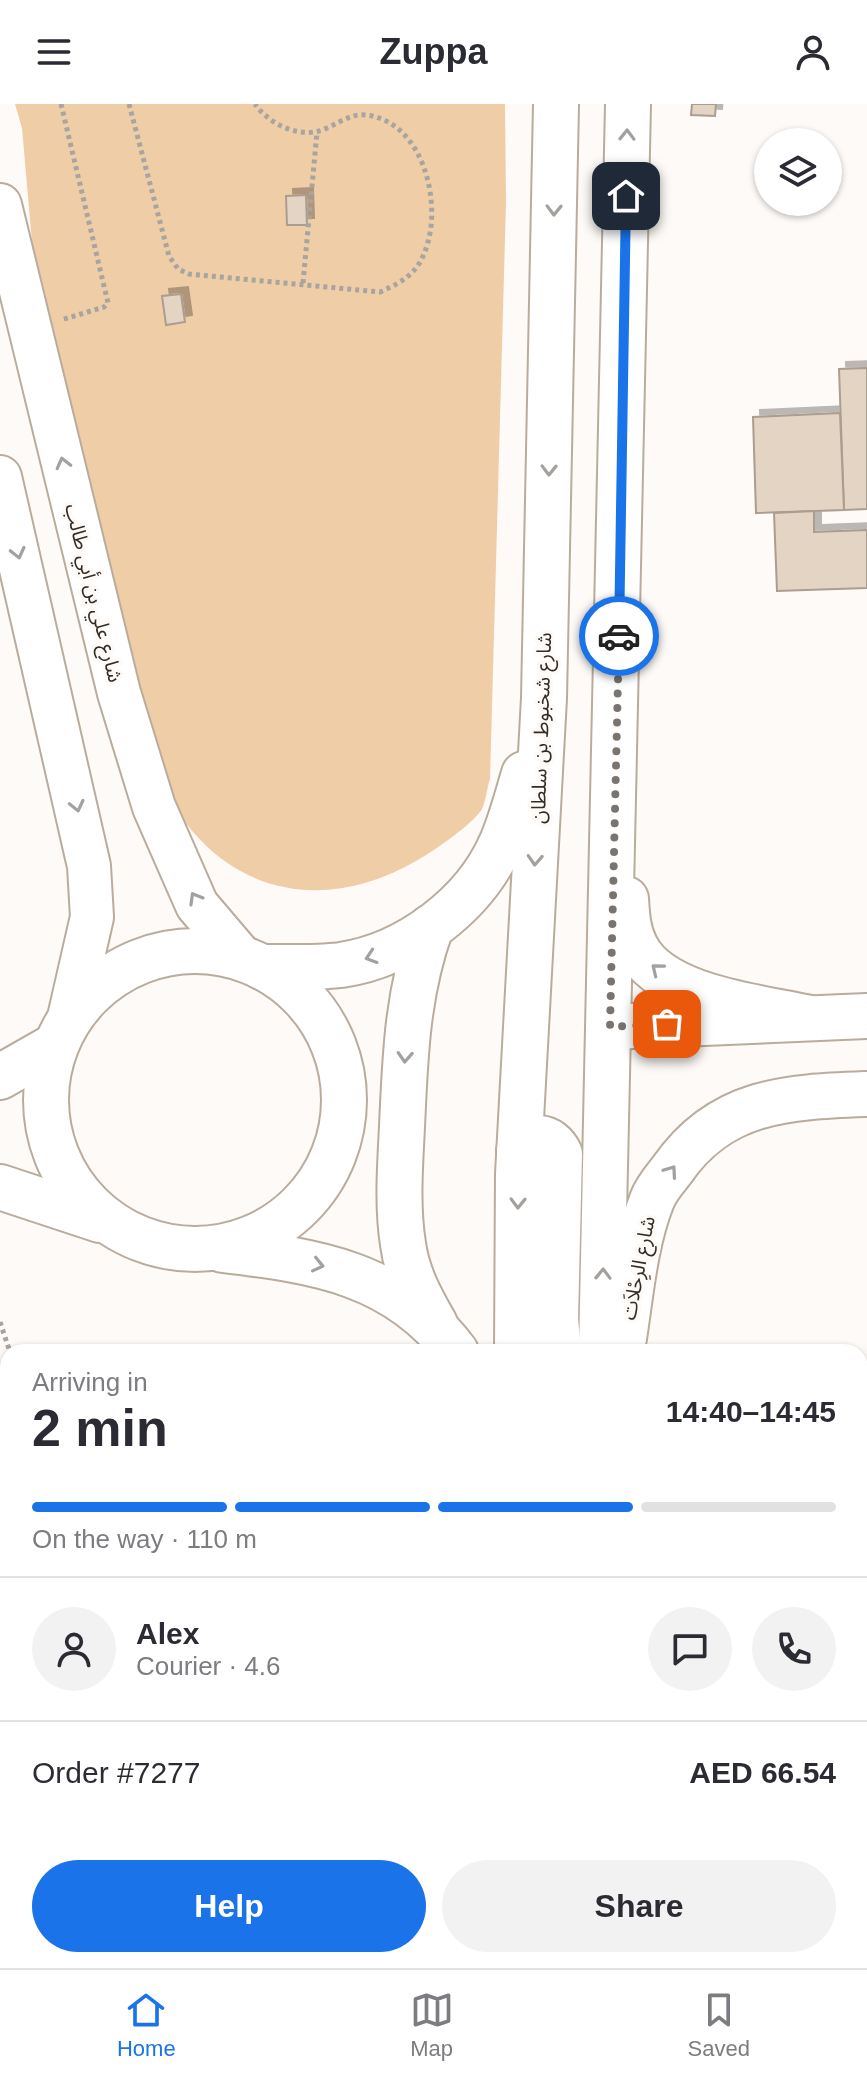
<!DOCTYPE html>
<meta charset="utf-8">
<style>
body{margin:0;font-family:Helvetica,"Noto Sans Arabic",sans-serif;background:#f2f2f3;color:#2b2b33;height:100vh;display:flex;flex-direction:column;font-size:30px;white-space:nowrap}
*{box-sizing:border-box;margin:0}
p{font-size:26px;color:#7c7c81}
.icon{flex:none;width:44px;height:44px;fill:none;stroke:currentColor;stroke-width:2;stroke-linecap:round;stroke-linejoin:round}
.map{position:relative;flex:1;overflow:hidden}
.side{position:absolute;left:0px;top:1240px;width:868px;height:624px;display:flex;flex-direction:column;background:#fff;border-radius:24px 24px 0 0;box-shadow:0 2px 6px #0004}
.side>*{flex:none}
.tools{position:absolute;left:754px;top:24px;display:grid;gap:16px}
.tools a{display:grid;place-items:center;width:88px;height:88px;border-radius:50%;background:#fff;box-shadow:0 2px 6px #0004;font-size:40px}
.pin{position:absolute;display:grid;place-items:center;width:68px;height:68px;color:#fff;margin:-34px;border-radius:16px;box-shadow:0 4px 12px #0006}
.courier{position:absolute;display:grid;place-items:center;width:80px;height:80px;margin:-40px;border:6px solid #1a73e8;border-radius:50%;background:#fff;color:#222;box-shadow:0 2px 10px #0007}
.summary em{font-style:normal;font-weight:600}
.summary div{display:flex;flex-direction:column-reverse}
.summary{display:flex;align-items:center;justify-content:space-between;height:136px;padding:0 32px}
h1{font-size:52px;font-weight:600;line-height:60px}
.bar{display:grid;grid-template-columns:repeat(4,1fr);gap:12px 8px;align-content:center;height:96px;padding:0 32px}
.bar i{height:10px;border-radius:6px;background:#e1e1e2}
.bar .selected{background:#1a73e8}
.bar p{grid-column:span 4}
.line{display:flex;align-items:center;gap:20px;padding:0 32px;border-top:2px solid #e1e1e2}
.line div{flex:1}
.round{display:grid;place-items:center;flex:none;width:84px;height:84px;border-radius:42px;background:#f2f2f3}
.button{display:flex;gap:16px;margin-top:auto;padding:16px 32px}
.button a{flex:1;height:92px;border-radius:48px;background:#1a73e8;color:#fff;font-size:32px;font-weight:600;line-height:92px;text-align:center}
.button a+a{background:#f2f2f3;color:#2b2b33}
header{display:flex;justify-content:space-between;align-items:center;height:104px;padding:0 32px;background:#fff;font-size:36px;font-weight:600}
.menu{display:flex;justify-content:space-around;align-items:center;height:112px;border-top:2px solid #e1e1e2;background:#fff;font-size:22px;color:#7c7c81}
.menu a{display:grid;justify-items:center;gap:4px}
.menu .selected{color:#1a73e8}
.map>svg:first-child{display:block}
</style>
<header><svg class="icon" aria-label="menu" viewBox="0 0 24 24"><path d="M4 6h16M4 12h16M4 18h16"/></svg>Zuppa<svg class="icon" aria-label="person" viewBox="0 0 24 24"><circle cx="12" cy="8" r="4"/><path d="M4 21q1-7 8-7t8 7"/></svg></header>
<div class="map">
<svg width="867" height="1864" viewBox="0 0 867 1864">
<defs>
<filter id="shadow"><feDropShadow dx="7" dy="-7" stdDeviation="0" flood-color="#0004"/></filter>
</defs>
<rect width="100%" height="100%" fill="#fdfaf7"/>
<path fill="#efcda7" d="M 15,0 L 505,0 L 506,98 L 490,675 C 487,684 486,696 482,705 C 473,720 436,745 421,754 C 314,819 205,783 157,668 L 32,138 L 22,24 Z"/>
<g fill="#e3d4c4" stroke="#ab9d8f" stroke-width="2" filter="url(#shadow)">
<path d="M 692,0 L 716,0 L 715,12 L 691,11 Z"/>
<path d="M 306,91 L 307,121 L 287,121 L 286,92 Z"/>
<path d="M 181,190 L 185,218 L 166,221 L 162,192 Z"/>
<path d="M 867,264 L 867,405 L 844,406 L 839,265 Z"/>
<path d="M 840,309 L 844,406 L 756,409 L 753,313 Z"/>
<path d="M 814,407 L 814,428 L 867,426 L 867,484 L 777,487 L 774,409 Z"/>
<path d="M 8,1494 L 8,1571 L 0,1572 L 0,1495 Z"/>
<rect x="59" y="1856" width="95" height="8"/>
<path d="M 172,1856 L 218,1856 L 219,1864 L 173,1864 Z"/>
</g>
<g fill="none" stroke-linecap="round" stroke-linejoin="round">
<g stroke="#baac9d" stroke-width="18">
<path id="lane" d="M 258,1856 L 259,1864"/>
</g>
<g stroke="#baac9d" stroke-width="46">
<g id="secondary">
<path d="M 0,101 L 119,589 L 154,703 L 197,801 L 243,855"/>
<path d="M 0,373 L 89,762 L 92,813 L 68,918"/>
</g>
</g>
<g stroke="#baac9d" stroke-width="48">
<g id="primary">
<path d="M 626,795 C 627,812 628,828 636,843 C 661,894 761,903 810,914"/>
<path d="M 431,823 C 407,889 405,954 402,1023 C 400,1062 397,1102 403,1140 C 407,1170 420,1194 435,1220"/>
<circle cx="195" cy="996" r="149"/>
<path d="M 262,863 C 288,863 315,864 341,861 C 408,851 474,801 501,740 C 511,717 517,693 524,670"/>
<path d="M 610,923 L 867,912"/>
<path d="M 0,973 L 56,941"/>
<path d="M 519,1047 C 531,1029 550,1030 560,1050 L 556,1216 L 559,1248"/>
<path d="M 0,1083 L 100,1116"/>
<path d="M 223,1146 C 316,1157 397,1169 456,1248"/>
<path d="M 624,1234 C 631,1189 635,1139 652,1096 C 656,1085 665,1075 672,1066 C 721,995 788,993 867,990"/>
<path d="M 517,1248 L 518,1070 L 544,594 L 556,0"/>
<path d="M 601,1248 L 628,0"/>
<path d="M 509,1864 L 509,1856"/>
<path d="M 583,1864 L 583,1856"/>
</g>
</g>
<g stroke="#a8a4a0" stroke-width="5" stroke-dasharray="4 4" stroke-linecap="butt">
<path d="M 61,0 L 108,199 L 104,203 L 61,216"/>
<path d="M 129,0 L 169,152 L 178,165 L 189,170 L 380,188 C 407,176 420,167 428,138 C 441,91 420,16 365,11 C 349,9 334,23 319,27 C 296,33 268,19 255,0"/>
<path d="M 303,179 L 317,28"/>
<path d="M 0,1218 L 10,1248"/>
</g>
<use href="#lane" stroke="#fff" stroke-width="14"/>
<use href="#secondary" stroke="#fff" stroke-width="42"/>
<use href="#primary" stroke="#fff" stroke-width="44"/>
</g>
<defs><path id="oneway-chevron" d="M-2-3.5L2.5 0L-2 3.5" fill="none" stroke-width="1.6" stroke-linecap="round" stroke-linejoin="round" transform="scale(2)"/></defs>
<g stroke="#a3a09d">
<use href="#oneway-chevron" transform="translate(627 31) rotate(-89)"/>
<use href="#oneway-chevron" transform="translate(554 106) rotate(91)"/>
<use href="#oneway-chevron" transform="translate(63 359) rotate(-104)"/>
<use href="#oneway-chevron" transform="translate(549 366) rotate(91)"/>
<use href="#oneway-chevron" transform="translate(18 449) rotate(77)"/>
<use href="#oneway-chevron" transform="translate(77 702) rotate(77)"/>
<use href="#oneway-chevron" transform="translate(535 756) rotate(93)"/>
<use href="#oneway-chevron" transform="translate(195 794) rotate(-120)"/>
<use href="#oneway-chevron" transform="translate(371 853) rotate(162)"/>
<use href="#oneway-chevron" transform="translate(657 865) rotate(-141)"/>
<use href="#oneway-chevron" transform="translate(405 953) rotate(93)"/>
<use href="#oneway-chevron" transform="translate(671 1067) rotate(-55)"/>
<use href="#oneway-chevron" transform="translate(518 1099) rotate(91)"/>
<use href="#oneway-chevron" transform="translate(318 1161) rotate(13)"/>
<use href="#oneway-chevron" transform="translate(603 1170) rotate(-89)"/>
</g>
<g fill="none" stroke-linecap="round" stroke-linejoin="round">
<path stroke="#79746f" stroke-width="8" stroke-dasharray="0 14.4" d="M 619,532 L 610,923 L 667,920"/>
<path stroke="#1a73e8" stroke-width="10" d="M 619,532 L 626,92"/>
</g>
<g text-anchor="middle" dominant-baseline="central" stroke-width="7" stroke-linejoin="round" paint-order="stroke">
<g font-size="20" fill="#322c26" stroke="#fdfaf7">
<text transform="translate(94 489) rotate(76)">شارع علي بن أبي طالب</text>
<text transform="translate(541 624) rotate(-88)">شارع شخبوط بن سلطان</text>
<text transform="translate(638 1164) rotate(-79)">شارع الرِحْلاَت</text>
</g>
</g>
</svg>
<div class="tools">
<a><svg class="icon" aria-label="layers" viewBox="0 0 24 24"><path d="M12 4l9 5-9 5-9-5zM3 14l9 5 9-5"/></svg></a>
</div>
<div class="pin" style="left:667px;top:920px;background:#ea580c"><svg class="icon" aria-label="bag" viewBox="0 0 24 24"><path d="M5 8h14l-1 12H6zM9 8a3 3 0 0 1 6 0"/></svg></div>
<div class="pin" style="left:626px;top:92px;background:#1f2937"><svg class="icon" aria-label="home" viewBox="0 0 24 24"><path d="M3 11l9-7 9 7M6 9v11h12V9"/></svg></div>
<div class="courier" style="left:619px;top:532px"><svg class="icon" aria-label="car" viewBox="0 0 24 24"><path d="M5 17H2v-5l4-1 3-4h7l3 4 3 1v5h-3M9 17h6M6 11h13"/><circle cx="7" cy="17" r="2"/><circle cx="17" cy="17" r="2"/></svg></div>
<section class="side">
<div class="summary"><div><h1>2 min</h1><p>Arriving in</p></div><em>14:40–14:45</em></div>
<div class="bar"><i class="selected"></i><i class="selected"></i><i class="selected"></i><i></i><p>On the way · 110 m</p></div>
<div class="line" style="height:144px"><a class="round"><svg class="icon" aria-label="person" viewBox="0 0 24 24"><circle cx="12" cy="8" r="4"/><path d="M4 21q1-7 8-7t8 7"/></svg></a><div><b>Alex</b><p>Courier · 4.6</p></div><a class="round"><svg class="icon" aria-label="chat" viewBox="0 0 24 24"><path d="M4 5h16v11H9l-5 4z"/></svg></a><a class="round"><svg class="icon" aria-label="phone" viewBox="0 0 24 24"><path d="M5 4h4l2 5-3 2q2 4 5 5l2-3 5 2v4C11 20 4 13 5 4z"/></svg></a></div>
<div class="line" style="height:104px"><div>Order #7277</div><b>AED 66.54</b></div>
<div class="button"><a>Help</a><a>Share</a></div>
</section>
</div>
<nav class="menu">
<a class="selected"><svg class="icon" aria-label="home" viewBox="0 0 24 24"><path d="M3 11l9-7 9 7M6 9v11h12V9"/></svg>Home</a>
<a><svg class="icon" aria-label="map" viewBox="0 0 24 24"><path d="M3 6l6-2 6 2 6-2v14l-6 2-6-2-6 2zM9 4v14M15 6v14"/></svg>Map</a>
<a><svg class="icon" aria-label="saved" viewBox="0 0 24 24"><path d="M7 4h10v16l-5-4-5 4z"/></svg>Saved</a>
</nav>
